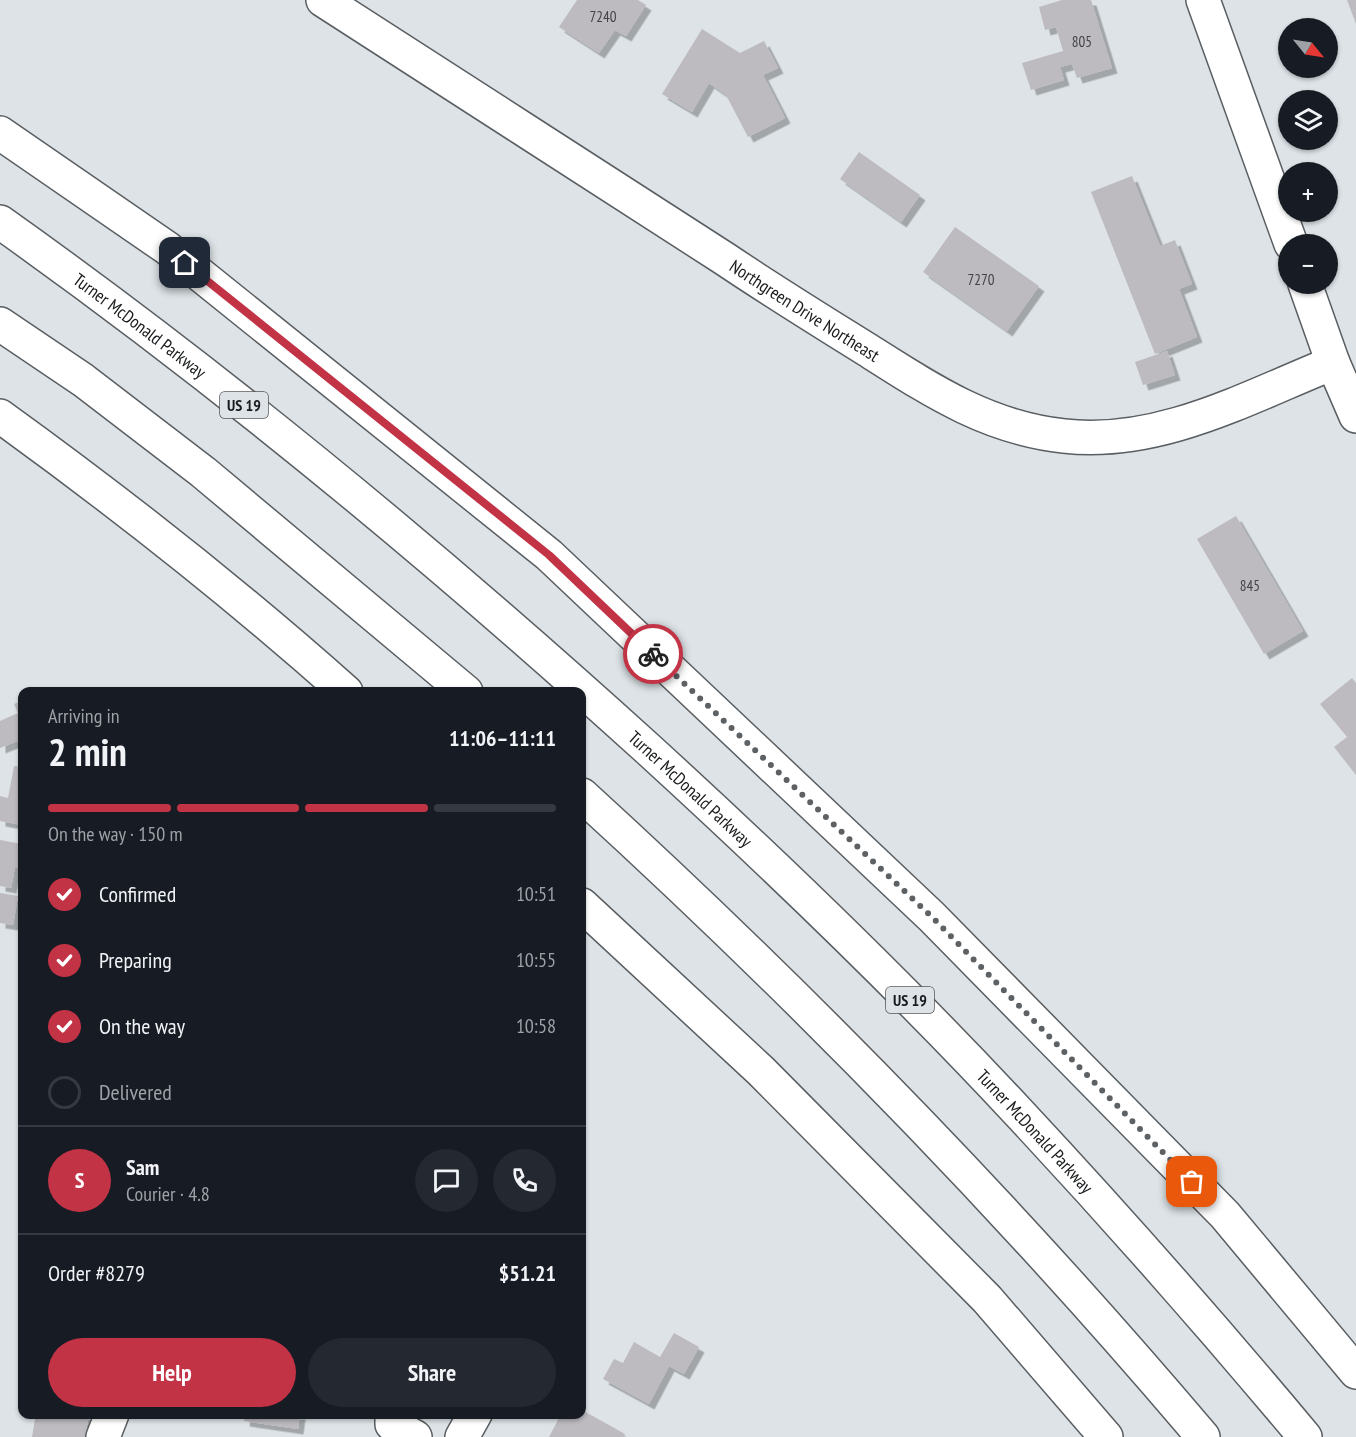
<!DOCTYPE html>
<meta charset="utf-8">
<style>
body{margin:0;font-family:"PT Sans Narrow",sans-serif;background:#242831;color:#f1f3f6;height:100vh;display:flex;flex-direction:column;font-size:22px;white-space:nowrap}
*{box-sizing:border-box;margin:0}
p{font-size:20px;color:#9ea1a6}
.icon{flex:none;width:33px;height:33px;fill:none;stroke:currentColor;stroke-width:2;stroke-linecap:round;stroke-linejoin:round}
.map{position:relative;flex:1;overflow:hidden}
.sheet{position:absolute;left:18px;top:687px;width:568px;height:732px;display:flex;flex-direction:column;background:#171b24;border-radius:12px;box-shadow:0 2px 4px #0004}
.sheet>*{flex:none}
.needle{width:39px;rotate:120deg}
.fabs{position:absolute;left:1278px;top:18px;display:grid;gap:12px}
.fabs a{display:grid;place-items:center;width:60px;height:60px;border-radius:50%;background:#171b24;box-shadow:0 2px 4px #0004;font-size:30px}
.pin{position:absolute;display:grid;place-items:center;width:51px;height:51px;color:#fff;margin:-26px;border-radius:12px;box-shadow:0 3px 9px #0006}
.courier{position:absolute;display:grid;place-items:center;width:60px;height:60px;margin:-30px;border:4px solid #c33346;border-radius:50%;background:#fff;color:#222;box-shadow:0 2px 8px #0007}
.head em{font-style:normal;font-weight:700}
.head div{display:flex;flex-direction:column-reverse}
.head{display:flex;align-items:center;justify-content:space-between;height:102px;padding:0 30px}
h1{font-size:39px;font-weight:700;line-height:45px}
.bar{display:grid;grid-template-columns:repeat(4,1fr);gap:9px 6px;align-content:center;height:72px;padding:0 30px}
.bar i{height:8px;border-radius:4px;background:#363941}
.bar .current{background:#c33346}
.bar p{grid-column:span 4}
.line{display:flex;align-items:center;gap:15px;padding:0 30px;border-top:2px solid #363941}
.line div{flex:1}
.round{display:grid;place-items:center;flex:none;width:63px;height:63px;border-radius:32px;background:#242831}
ol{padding:0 30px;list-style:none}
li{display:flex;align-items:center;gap:18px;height:66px}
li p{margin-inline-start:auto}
li .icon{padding:6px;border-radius:50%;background:#c33346;color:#fff;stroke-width:4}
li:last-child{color:#9ea1a6}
li i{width:33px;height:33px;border:3px solid #363941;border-radius:50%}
.primary-button{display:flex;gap:12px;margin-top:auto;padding:12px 30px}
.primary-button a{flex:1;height:69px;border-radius:36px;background:#c33346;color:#fff;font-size:24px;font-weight:700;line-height:69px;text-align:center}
.primary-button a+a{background:#242831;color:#f1f3f6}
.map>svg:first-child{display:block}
</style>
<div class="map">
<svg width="1356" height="1437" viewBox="0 0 1356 1437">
<defs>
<filter id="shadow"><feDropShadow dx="5.5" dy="5.5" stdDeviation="0" flood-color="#0004"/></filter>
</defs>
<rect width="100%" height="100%" fill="#dde3e7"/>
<g fill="#bdbac0" filter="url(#shadow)">
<path d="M 577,0 L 638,0 L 646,5 L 626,36 L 615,30 L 599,53 L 559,27 Z"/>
<path d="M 1062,0 L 1091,0 L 1112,68 L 1077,78 L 1072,64 L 1060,67 L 1064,80 L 1031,90 L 1022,63 L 1063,51 L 1056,27 L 1045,30 L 1039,7 Z"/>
<path d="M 1347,0 L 1356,0 L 1356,24 Z"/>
<path d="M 702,29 L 740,53 L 764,41 L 778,68 L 763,75 L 785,118 L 748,137 L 726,95 L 709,83 L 692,112 L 662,94 Z"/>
<path d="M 859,152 L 920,195 L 901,222 L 840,179 Z"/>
<path d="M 1132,176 L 1160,246 L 1175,240 L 1192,284 L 1179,289 L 1197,337 L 1155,354 L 1091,192 Z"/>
<path d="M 955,227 L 1039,286 L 1007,331 L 923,272 Z"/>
<path d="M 1167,351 L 1175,375 L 1143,385 L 1135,362 Z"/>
<path d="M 1236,516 L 1303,631 L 1264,654 L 1197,539 Z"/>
<path d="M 1352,678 L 1356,683 L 1356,775 L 1334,747 L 1347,737 L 1320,704 Z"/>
<path d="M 22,701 L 22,746 L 20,740 L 0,748 L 0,721 L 18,713 L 14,704 Z"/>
<path d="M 14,766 L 22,767 L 22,825 L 0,821 L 0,796 L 8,798 Z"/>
<path d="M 0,840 L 22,844 L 22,869 L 15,867 L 11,888 L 0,886 Z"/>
<path d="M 0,893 L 18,896 L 13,925 L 0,923 Z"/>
<path d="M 674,1333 L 699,1347 L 684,1374 L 669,1366 L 649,1404 L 603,1379 L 614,1359 L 623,1363 L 634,1342 L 660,1357 Z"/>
<path d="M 582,1410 L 625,1434 L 624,1437 L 549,1437 L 561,1414 L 582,1414 Z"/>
<path d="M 32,1414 L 89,1414 L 85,1437 L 32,1437 L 35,1419 L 31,1418 Z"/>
<path d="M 245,1414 L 300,1414 L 298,1429 L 244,1421 Z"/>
</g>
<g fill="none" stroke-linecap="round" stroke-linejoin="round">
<g stroke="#595e62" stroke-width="36">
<g id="minor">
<path id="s1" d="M 323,0 C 457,86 591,173 725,259 C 771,290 818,319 866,349 C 929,389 987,428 1064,436 C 1159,447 1248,397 1333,363"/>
<path d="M 1203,0 L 1291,244"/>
<path d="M 1305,284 L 1333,363 L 1356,416"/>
<path d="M 392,1414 L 392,1424 L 415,1437"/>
<path d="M 103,1437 L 112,1414"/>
<path d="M 462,1437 L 475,1414"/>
</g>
</g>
<g stroke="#595e62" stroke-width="36">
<g id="highway">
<path d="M 0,133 L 167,248 L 549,555 L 932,917 L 1225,1215 L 1356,1372"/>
<path id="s2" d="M 0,222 C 227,383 442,562 648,749 C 776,866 902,987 1020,1114 C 1118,1219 1213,1327 1305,1437"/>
<path d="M 0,324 L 83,380 L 203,472 L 466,692"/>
<path d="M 0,416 C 119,502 236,594 346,692"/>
<path d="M 582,795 C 802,996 1010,1209 1203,1437"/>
<path d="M 582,905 L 761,1071 L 987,1299 L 1106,1437"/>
</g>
</g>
<use href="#minor" stroke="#fff" stroke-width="33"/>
<use href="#highway" stroke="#fff" stroke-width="33"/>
</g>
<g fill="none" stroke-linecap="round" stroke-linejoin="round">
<path stroke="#5e6164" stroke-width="6" stroke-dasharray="0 10.8" d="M 653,654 L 932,917 L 1192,1182"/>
<path stroke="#c33346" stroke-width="8" d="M 185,263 L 549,555 L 653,654"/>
</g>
<g text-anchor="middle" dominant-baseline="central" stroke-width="4.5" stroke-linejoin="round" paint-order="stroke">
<g font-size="15" fill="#424346">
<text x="603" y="16">7240</text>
<text x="1082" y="41">805</text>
<text x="981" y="279">7270</text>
<text x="1250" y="585">845</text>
</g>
<g fill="#dde3e7" stroke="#54575a" stroke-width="1.5">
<rect x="220" y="392" width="48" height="26" rx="4.5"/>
<rect x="886" y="987" width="48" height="26" rx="4.5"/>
</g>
<g font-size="16" font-weight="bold" fill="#191b1d">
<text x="244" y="405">US 19</text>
<text x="910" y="1000">US 19</text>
</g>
<g font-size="18" fill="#191b1d" stroke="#dde3e7">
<text stroke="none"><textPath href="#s1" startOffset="573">Northgreen Drive Northeast</textPath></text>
<text stroke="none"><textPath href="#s2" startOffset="174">Turner McDonald Parkway</textPath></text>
<text stroke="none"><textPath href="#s2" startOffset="894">Turner McDonald Parkway</textPath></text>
<text stroke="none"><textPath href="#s2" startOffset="1380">Turner McDonald Parkway</textPath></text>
</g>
</g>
</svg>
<div class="fabs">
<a><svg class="needle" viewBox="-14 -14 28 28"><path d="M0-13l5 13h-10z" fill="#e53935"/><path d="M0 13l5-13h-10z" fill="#9ea1a6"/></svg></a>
<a><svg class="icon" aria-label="layers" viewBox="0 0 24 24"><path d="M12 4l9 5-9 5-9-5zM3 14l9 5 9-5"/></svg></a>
<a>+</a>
<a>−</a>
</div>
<div class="pin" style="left:1192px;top:1182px;background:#ea580c"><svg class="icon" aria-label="bag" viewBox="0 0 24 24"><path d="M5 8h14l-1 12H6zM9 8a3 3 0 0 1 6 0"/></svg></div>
<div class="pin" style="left:185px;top:263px;background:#1f2937"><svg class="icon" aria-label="home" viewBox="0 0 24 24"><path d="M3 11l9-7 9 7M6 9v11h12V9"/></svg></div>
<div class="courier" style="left:653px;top:654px"><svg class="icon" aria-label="bike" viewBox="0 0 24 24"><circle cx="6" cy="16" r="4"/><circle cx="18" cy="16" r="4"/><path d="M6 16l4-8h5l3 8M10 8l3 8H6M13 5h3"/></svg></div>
<section class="sheet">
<div class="head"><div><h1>2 min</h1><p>Arriving in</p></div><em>11:06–11:11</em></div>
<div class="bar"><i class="current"></i><i class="current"></i><i class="current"></i><i></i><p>On the way · 150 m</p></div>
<ol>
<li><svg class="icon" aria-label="check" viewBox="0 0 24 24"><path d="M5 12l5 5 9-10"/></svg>Confirmed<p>10:51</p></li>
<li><svg class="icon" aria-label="check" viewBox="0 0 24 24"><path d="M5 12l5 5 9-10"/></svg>Preparing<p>10:55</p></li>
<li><svg class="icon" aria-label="check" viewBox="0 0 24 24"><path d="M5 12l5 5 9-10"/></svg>On the way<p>10:58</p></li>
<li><i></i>Delivered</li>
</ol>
<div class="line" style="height:108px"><b class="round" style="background:#c33346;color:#fff">S</b><div><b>Sam</b><p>Courier · 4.8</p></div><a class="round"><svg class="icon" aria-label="chat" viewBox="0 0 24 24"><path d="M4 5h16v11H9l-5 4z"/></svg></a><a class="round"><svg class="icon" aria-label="phone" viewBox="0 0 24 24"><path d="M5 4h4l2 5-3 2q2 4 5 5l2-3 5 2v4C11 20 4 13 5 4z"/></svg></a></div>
<div class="line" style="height:78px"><div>Order #8279</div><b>$51.21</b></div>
<div class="primary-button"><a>Help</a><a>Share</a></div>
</section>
</div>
